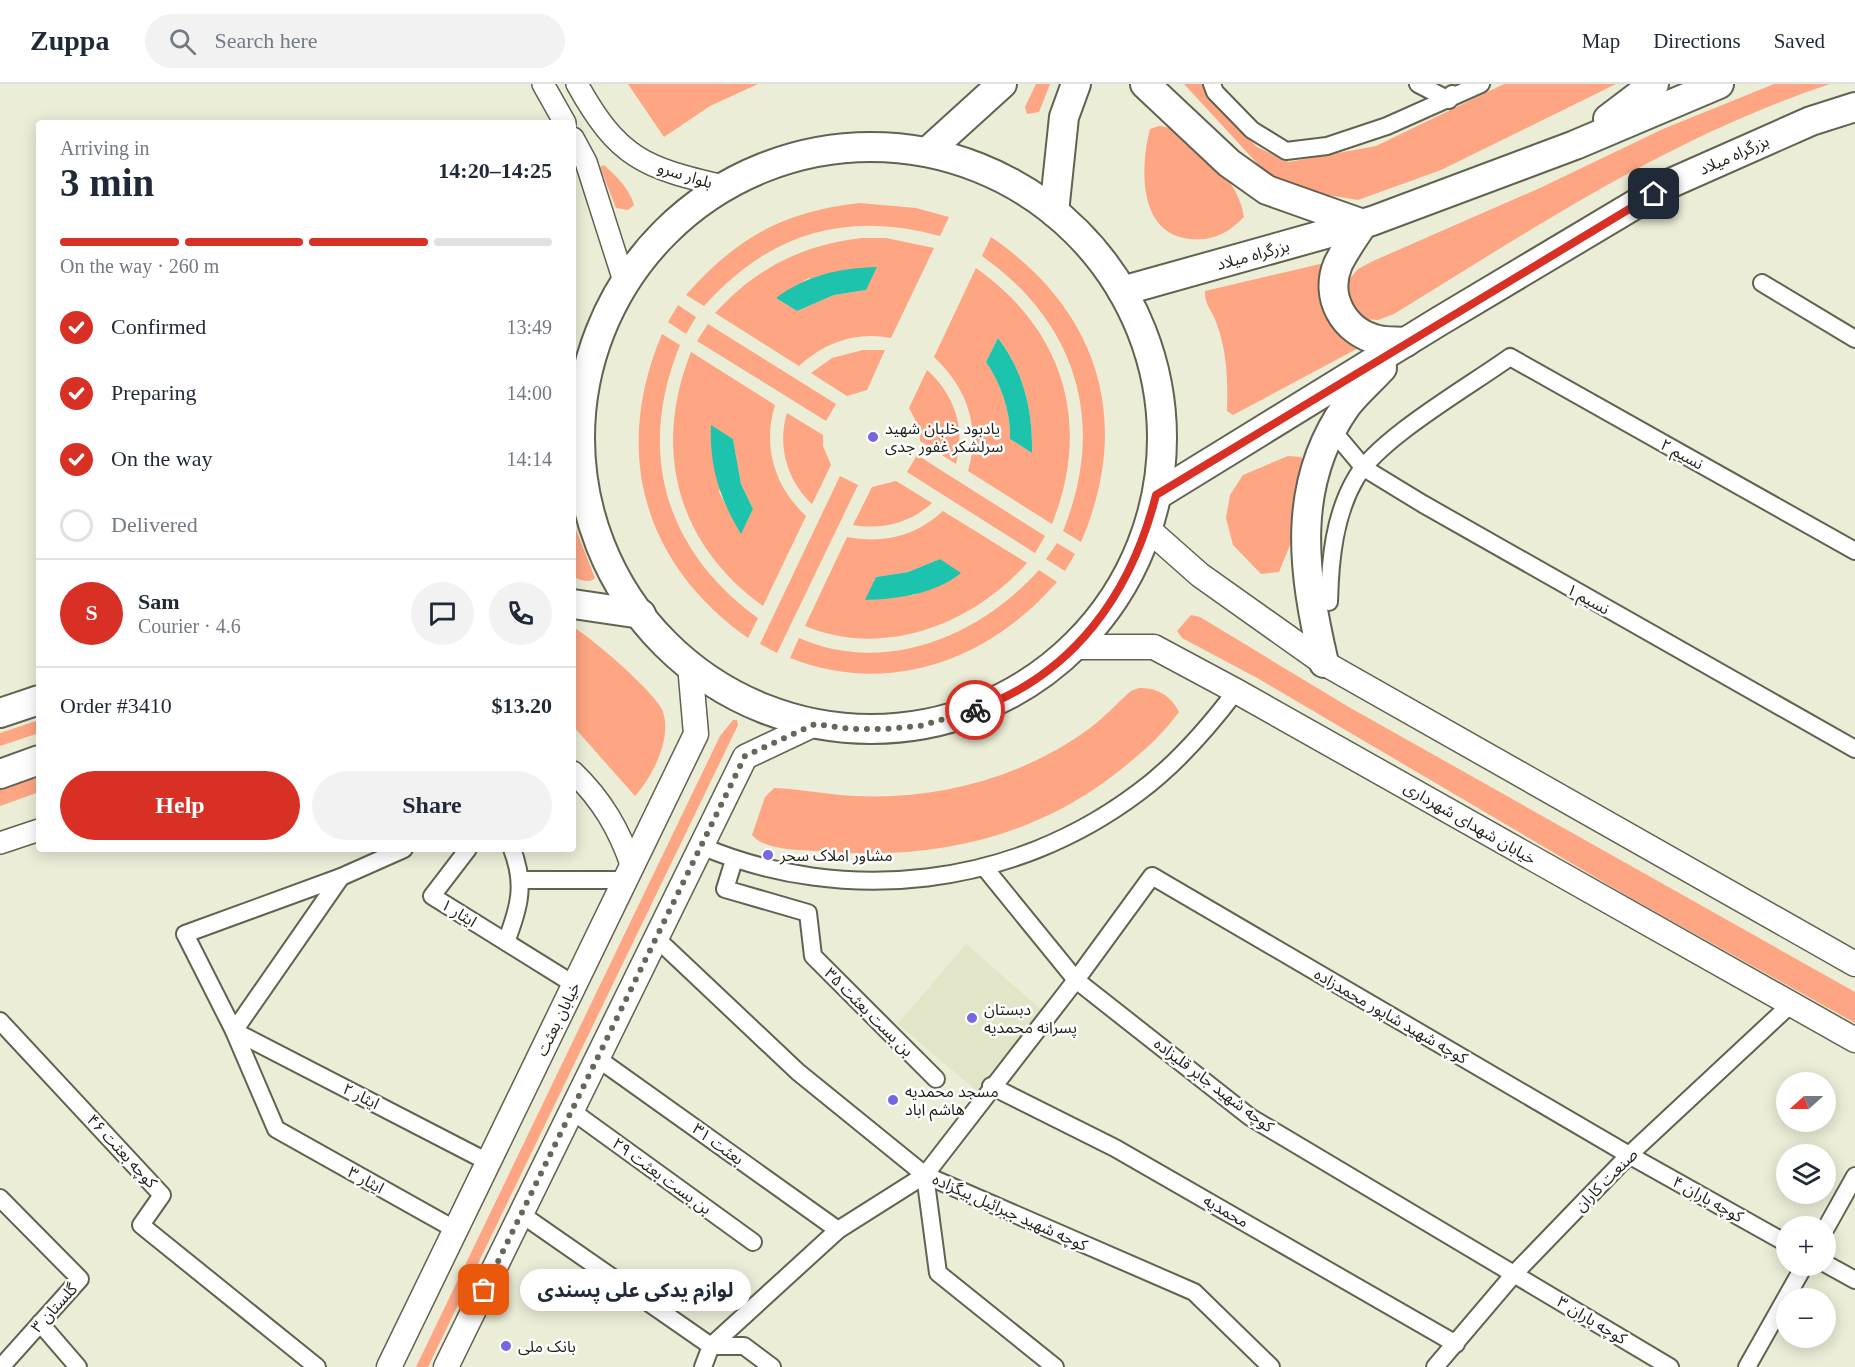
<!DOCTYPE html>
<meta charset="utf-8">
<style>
body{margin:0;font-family:"Times New Roman","Noto Sans Arabic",serif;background:#f2f2f3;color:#1f2937;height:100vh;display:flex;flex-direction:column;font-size:22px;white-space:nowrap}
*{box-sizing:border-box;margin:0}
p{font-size:20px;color:#747a83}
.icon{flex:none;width:33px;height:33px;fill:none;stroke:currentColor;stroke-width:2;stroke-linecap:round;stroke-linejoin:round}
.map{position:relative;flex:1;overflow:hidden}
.details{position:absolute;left:36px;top:36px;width:540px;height:732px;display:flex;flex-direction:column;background:#fff;border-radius:6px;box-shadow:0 3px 15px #0003}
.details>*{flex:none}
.needle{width:39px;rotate:249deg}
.fabs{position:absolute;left:1776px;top:988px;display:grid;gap:12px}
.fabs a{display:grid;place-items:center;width:60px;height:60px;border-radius:50%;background:#fff;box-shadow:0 3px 15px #0003;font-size:30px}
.pin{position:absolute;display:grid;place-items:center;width:51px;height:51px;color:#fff;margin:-26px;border-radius:12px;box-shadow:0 3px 9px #0006}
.courier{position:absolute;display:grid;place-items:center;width:60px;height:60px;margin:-30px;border:4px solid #d93025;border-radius:50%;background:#fff;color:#222;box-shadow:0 2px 8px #0007}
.bubble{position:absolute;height:42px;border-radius:21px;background:#fff;box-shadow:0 3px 15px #0003;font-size:20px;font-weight:700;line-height:42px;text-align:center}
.head em{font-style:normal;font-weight:700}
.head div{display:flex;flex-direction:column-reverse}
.head{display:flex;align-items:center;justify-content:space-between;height:102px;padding:0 24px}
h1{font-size:39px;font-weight:700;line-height:45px}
.bar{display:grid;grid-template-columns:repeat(4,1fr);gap:9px 6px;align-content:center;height:72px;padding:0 24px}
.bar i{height:8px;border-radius:4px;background:#e0e1e3}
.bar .on{background:#d93025}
.bar p{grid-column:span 4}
.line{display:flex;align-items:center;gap:15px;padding:0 24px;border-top:2px solid #e0e1e3}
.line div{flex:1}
.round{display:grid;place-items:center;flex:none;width:63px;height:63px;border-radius:32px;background:#f2f2f3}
ol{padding:0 24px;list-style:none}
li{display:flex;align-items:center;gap:18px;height:66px}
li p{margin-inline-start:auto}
li .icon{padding:6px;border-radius:50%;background:#d93025;color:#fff;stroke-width:4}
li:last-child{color:#747a83}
li i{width:33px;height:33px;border:3px solid #e0e1e3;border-radius:50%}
.cta{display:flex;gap:12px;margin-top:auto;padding:12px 24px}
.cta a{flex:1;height:69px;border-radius:36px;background:#d93025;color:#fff;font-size:24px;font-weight:700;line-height:69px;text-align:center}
.cta a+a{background:#f2f2f3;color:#1f2937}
header{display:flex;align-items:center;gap:36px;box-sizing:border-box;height:84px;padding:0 30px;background:#fff;border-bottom:2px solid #e0e1e3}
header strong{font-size:28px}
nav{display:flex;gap:33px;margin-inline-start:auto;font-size:21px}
.search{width:420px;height:54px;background:#f2f2f3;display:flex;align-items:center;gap:15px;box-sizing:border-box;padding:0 21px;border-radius:33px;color:#747a83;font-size:22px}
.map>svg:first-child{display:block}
</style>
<header>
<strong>Zuppa</strong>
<div class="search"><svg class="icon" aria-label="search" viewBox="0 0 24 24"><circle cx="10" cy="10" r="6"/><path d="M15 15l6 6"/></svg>Search here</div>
<nav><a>Map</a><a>Directions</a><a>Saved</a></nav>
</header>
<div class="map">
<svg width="1855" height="1283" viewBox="0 0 1855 1283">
<rect width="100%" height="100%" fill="#ebedd7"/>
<path fill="#e2e5c7" d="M 966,860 L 1045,929 L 978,1008 L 898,940 Z"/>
<g fill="#fea583" fill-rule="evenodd">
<path d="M 628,0 L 758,0 L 710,22 L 664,53 Z"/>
<path d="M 1036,0 L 1050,0 L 1039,28 L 1027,30 L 1025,23 Z"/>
<path d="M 1184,0 L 1203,0 L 1212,18 L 1257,63 L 1289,78 L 1376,62 L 1504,0 L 1616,0 L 1441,86 L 1358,116 L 1309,108 L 1267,90 Z"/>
<path d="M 1774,0 L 1830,0 C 1673,52 1535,143 1394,230 L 1378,236 L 1364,235 L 1349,217 L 1346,199 L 1358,185 L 1373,177 L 1540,104 L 1663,45 Z"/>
<path d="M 1159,42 C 1193,44 1241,100 1244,133 C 1228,149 1214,157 1191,155 C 1138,151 1140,83 1150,45 Z"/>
<path d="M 604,81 C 616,92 629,104 634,121 L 628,126 L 616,124 L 600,83 Z"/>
<path d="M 860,119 L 916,124 L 949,133 L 940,152 C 846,126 769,149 704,222 L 686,211 C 736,154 784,127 860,119 Z"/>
<path d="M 991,153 C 1099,227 1133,337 1081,458 L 1063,447 C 1107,339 1077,239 982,172 Z"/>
<path d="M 862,154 L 886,154 L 934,164 L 891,254 C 857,247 825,258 799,282 L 715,229 C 756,184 802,161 862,154 ZM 809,194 L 866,206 L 834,211 L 797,227 L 776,214 Z"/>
<path d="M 1320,180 L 1330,182 L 1364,261 L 1233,331 L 1227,327 C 1228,297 1227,266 1216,238 C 1212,226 1204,220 1205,207 Z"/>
<path d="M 976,184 C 1064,246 1092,340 1052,440 L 968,387 C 981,343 967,304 934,273 ZM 998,254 C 1024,287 1033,328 1032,369 L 1010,355 C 1011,328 1001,300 986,278 Z"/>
<path d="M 678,221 L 696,233 L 686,250 L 668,238 Z"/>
<path d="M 708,240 L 836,320 L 826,337 L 697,257 Z"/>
<path d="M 662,250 L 680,261 C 636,368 665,467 758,534 L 748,554 C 643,480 612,368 662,250 Z"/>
<path d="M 863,266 L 885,266 L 867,306 L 847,312 L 811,289 L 832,274 Z"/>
<path d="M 691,268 L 775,321 C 762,363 775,403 806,432 L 763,522 C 677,460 652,366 691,268 ZM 733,355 L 741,400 L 753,425 L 741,449 L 719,408 Z"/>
<path d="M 927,286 C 954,310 966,344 956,380 L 920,357 L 920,345 L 909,324 Z"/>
<path d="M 787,329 L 823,351 L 823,362 L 831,381 L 812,420 C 787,397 777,361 787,329 Z"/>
<path d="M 917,371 L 1045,452 L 1035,469 L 907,388 Z"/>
<path d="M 1288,372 L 1301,373 L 1308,380 L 1292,456 L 1279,488 L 1261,490 L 1233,461 L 1226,434 L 1230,411 L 1243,391 Z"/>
<path d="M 840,392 L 858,401 L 777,569 L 760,560 Z"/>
<path d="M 896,397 L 932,419 C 910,439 882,446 853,441 L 872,403 Z"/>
<path d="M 943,427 L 1027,479 C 973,540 885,575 805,542 L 847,453 C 884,460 916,452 943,427 ZM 940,475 L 958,491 L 914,511 L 866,516 L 876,493 L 908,488 Z"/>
<path d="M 573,438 L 595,494 C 588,500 582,496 573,493 Z"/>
<path d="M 1057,459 L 1075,470 L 1065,487 L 1046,475 Z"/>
<path d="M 1039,486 L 1057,498 C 989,576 890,613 790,574 L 799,554 C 886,592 980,552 1039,486 Z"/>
<path d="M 1191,531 L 1200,533 L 1347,622 L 1855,908 L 1855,939 L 1629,813 L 1259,595 L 1182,554 L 1177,547 Z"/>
<path d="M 573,543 C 592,554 656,609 663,628 C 672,655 652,693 635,712 L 573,642 Z"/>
<path d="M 1139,604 C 1156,603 1171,611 1179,628 C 1160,654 1136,674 1110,694 C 1024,758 922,777 817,767 C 798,766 764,766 752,751 L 765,713 L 774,704 C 801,705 829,711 856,712 C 938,716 1024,693 1090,644 C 1105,633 1117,619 1131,607 Z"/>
<path d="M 39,636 L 39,649 L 0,662 L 0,649 Z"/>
<path d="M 733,636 L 737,636 L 738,641 L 428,1283 L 416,1283 L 720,652 Z"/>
<path d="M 39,687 L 39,708 L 0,722 L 0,700 Z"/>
</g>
<g fill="#1ec3ad">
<path d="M 877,183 L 866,206 L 834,211 L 797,227 L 776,214 C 807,191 840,184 877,183 Z"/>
<path d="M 998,254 C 1024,288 1033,327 1032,369 L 1010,355 C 1011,328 1001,300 986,278 Z"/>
<path d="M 711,341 L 733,355 L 741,400 L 753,425 L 741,450 C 720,415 709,382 711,341 Z"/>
<path d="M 940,475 L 961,489 C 935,510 898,515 865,516 L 876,493 L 908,488 Z"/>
</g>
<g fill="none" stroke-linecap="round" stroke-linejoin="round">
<g stroke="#616350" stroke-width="20">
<g id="minor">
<path d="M 1212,0 L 1215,8 L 1252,46 L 1286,67 L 1327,62 L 1387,42 L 1481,0"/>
<path d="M 1418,0 L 1449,16 L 1452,10"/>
<path d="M 1762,199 L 1855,255"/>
<path d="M 1333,347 L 1364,384 L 1423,420 L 1855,665"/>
<path d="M 1329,518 C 1330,477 1334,431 1356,394 C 1379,354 1470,302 1510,273 L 1855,467"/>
<path d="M 701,762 C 846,823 1013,803 1139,708 C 1177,680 1208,644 1236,607"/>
<path d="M 404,765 L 341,793 L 185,850 L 234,947 L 276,1045 L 456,1146"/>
<path d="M 468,765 L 432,812 L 575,901"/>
<path d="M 734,776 L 725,805 L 808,829 L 813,872 L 936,995"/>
<path d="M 984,783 L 1076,896 L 1250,1033 L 1670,1283"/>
<path d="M 341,793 L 234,947 L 488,1078"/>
<path d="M 520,796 L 625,796"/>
<path d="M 656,854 L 798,988 L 925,1091 L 1194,1208 L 1271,1283"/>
<path d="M 506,858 C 519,824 526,801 512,765"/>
<path d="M 0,937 L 162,1111 L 141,1141 L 317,1283"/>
<path d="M 597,974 L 838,1146"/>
<path d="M 991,1002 L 1115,1064 L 1456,1260"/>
<path d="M 572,1027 L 753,1158"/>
<path d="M 925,1091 L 938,1189 L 1055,1283"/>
<path d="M 0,1114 L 80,1195 L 1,1283"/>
<path d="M 521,1130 L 711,1262 L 744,1262 L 772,1283"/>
<path d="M 1826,1144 L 1855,1092"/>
<path d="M 1826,1180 L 1855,1196"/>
<path d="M 40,1239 L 78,1283"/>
<path d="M 703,1283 L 711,1262 L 838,1146 L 925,1091 L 1076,896 L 1152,792 L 1629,1071 L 1786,1159"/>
<path d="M 1435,1283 L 1514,1190 L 1629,1071 L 1790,921"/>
<path d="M 1747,1283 L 1804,1182"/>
</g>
</g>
<g stroke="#616350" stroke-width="24">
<g id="tertiary">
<path d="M 543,0 L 565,39"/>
<path d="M 577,0 C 618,74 644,84 724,102"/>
<path d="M 573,54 L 586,78 L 625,200"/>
<path d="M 573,688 C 602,716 619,745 632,783"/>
<path d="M 0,759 L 39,746"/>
</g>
</g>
<g stroke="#616350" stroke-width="27">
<g id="secondary">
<path d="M 1148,445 L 1200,491 L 1324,579 L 1855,880"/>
<path d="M 1074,563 L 1154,563 L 1236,607 L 1855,956"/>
<path d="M 389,1283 L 696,650 L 690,581"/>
<path d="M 446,1283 L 745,673 L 815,640"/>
</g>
</g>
<g stroke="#616350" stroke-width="32">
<g id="trunk">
<path d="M 1145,0 L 1229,79 L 1267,106 L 1363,140"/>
<path d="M 1608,35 L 1654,0"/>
<circle cx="871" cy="354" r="291"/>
<path d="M 927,68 L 1002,0"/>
<path d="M 1054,128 L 1064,33 L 1076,0"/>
<path d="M 1363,140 C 1354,153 1345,166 1338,180 C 1324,213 1344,248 1378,256 C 1387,258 1397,257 1406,258"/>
<path d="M 1122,207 L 1372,137 L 1575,61 L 1719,0"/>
<path d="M 1157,411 L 1438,238 L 1671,99 L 1811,37 L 1855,23"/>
<path d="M 573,520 L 641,530"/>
<path d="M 1324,579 C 1303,489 1290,401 1347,321 C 1357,308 1371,296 1382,284"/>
<path d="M 0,629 L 39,616"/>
<path d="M 0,690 L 39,676"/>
</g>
</g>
<use href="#minor" stroke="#fff" stroke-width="16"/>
<use href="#tertiary" stroke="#fff" stroke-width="21"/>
<use href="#secondary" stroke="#fff" stroke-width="24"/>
<use href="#trunk" stroke="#fff" stroke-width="28"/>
</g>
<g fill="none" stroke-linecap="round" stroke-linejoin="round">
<path stroke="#66675a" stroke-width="6" stroke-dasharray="0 10.8" d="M 484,1206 L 745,672 L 815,640 L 850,645 L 885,645 L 920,642 L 975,626"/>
<path stroke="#d93025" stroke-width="8" d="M 975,626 C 1074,590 1131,510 1156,411 L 1654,110"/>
</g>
<g fill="#7567e2" stroke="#fff" stroke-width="2">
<circle cx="873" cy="353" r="6"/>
<circle cx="768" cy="771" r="6"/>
<circle cx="972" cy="934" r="6"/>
<circle cx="893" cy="1016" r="6"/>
<circle cx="506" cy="1262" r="6"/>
</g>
<g text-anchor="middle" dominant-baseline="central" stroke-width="5" stroke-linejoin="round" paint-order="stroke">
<g font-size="16" fill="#1e1f17" stroke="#fff">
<text transform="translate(1734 71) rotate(-24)">بزرگراه میلاد</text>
<text transform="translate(685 91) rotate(17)">بلوار سرو</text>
<text transform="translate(1253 171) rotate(-15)">بزرگراه میلاد</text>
<text transform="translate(1682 370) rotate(29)">نسیم ۲</text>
<text transform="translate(1588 515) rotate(29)">نسیم ۱</text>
<text transform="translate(1470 739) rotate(30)">خیابان شهدای شهرداری</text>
<text transform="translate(459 829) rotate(32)">ایثار ۱</text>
<text transform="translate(869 928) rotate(45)">بن بست بعثت ۳۵</text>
<text transform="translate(1391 932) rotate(30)">کوچه شهید شاپور محمدزاده</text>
<text transform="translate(558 935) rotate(-64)">خیابان بعثت</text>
<text transform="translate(1214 1001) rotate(37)">کوچه شهید جابر قلیزاده</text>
<text transform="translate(361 1012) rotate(27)">ایثار ۲</text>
<text transform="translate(718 1060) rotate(36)">بعثت ۳۱</text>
<text transform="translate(122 1067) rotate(47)">کوچه بعثت ۴۶</text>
<text transform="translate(662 1092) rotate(36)">بن بست بعثت ۲۹</text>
<text transform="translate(366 1096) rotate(29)">ایثار ۳</text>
<text transform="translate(1606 1096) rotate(-45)">صنعت کاران</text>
<text transform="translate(1708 1115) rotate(29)">کوچه باران ۴</text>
<text transform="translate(1226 1127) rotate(30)">محمدیه</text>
<text transform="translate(1010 1128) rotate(24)">کوچه شهید جبرائیل بیگزاده</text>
<text transform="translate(54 1224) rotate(-48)">گلستان ۳</text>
<text transform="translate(1592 1236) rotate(31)">کوچه باران ۳</text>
</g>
<g font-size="16" fill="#1e1f17" stroke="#fff" text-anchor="start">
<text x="885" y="344">یادبود خلبان شهید<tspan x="885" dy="18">سرلشکر غفور جدی</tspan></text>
<text x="780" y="771">مشاور املاک سحر</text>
<text x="984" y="925">دبستان<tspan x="984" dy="18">پسرانه محمدیه</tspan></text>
<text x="905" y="1007">مسجد محمدیه<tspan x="905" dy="18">هاشم اباد</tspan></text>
<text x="518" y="1262">بانک ملی</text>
</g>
</g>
</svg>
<div class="fabs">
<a><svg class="needle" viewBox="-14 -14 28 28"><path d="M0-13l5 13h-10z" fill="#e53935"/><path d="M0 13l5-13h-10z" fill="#747a83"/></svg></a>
<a><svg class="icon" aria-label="layers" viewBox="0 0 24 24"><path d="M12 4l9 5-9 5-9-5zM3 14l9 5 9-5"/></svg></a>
<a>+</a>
<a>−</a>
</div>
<div class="pin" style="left:484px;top:1206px;background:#ea580c"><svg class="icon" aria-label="bag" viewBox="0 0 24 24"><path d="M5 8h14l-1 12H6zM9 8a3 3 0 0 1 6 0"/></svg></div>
<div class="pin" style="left:1654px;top:110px;background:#1f2937"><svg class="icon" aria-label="home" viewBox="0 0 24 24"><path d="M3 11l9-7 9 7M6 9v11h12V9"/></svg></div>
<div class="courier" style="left:975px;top:626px"><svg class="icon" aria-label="bike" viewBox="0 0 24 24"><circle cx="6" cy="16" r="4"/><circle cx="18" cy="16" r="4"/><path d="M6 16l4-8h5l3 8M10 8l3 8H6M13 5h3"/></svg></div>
<div class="bubble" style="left:520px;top:1185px;width:231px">لوازم یدکی علی پسندی</div>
<section class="details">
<div class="head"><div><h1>3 min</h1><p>Arriving in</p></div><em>14:20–14:25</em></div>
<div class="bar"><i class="on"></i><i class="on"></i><i class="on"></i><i></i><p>On the way · 260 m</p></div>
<ol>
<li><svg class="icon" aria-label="check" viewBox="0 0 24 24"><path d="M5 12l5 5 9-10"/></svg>Confirmed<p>13:49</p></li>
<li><svg class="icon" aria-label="check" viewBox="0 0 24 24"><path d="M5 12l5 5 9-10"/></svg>Preparing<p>14:00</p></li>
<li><svg class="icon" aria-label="check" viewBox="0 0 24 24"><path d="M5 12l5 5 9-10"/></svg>On the way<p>14:14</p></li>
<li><i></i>Delivered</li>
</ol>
<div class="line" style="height:108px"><b class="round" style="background:#d93025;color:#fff">S</b><div><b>Sam</b><p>Courier · 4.6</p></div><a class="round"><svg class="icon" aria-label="chat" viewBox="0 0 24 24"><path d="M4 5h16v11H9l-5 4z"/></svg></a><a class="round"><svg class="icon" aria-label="phone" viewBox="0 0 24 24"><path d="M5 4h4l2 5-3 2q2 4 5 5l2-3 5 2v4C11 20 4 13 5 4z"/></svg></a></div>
<div class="line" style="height:78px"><div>Order #3410</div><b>$13.20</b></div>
<div class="cta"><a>Help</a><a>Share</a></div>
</section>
</div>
